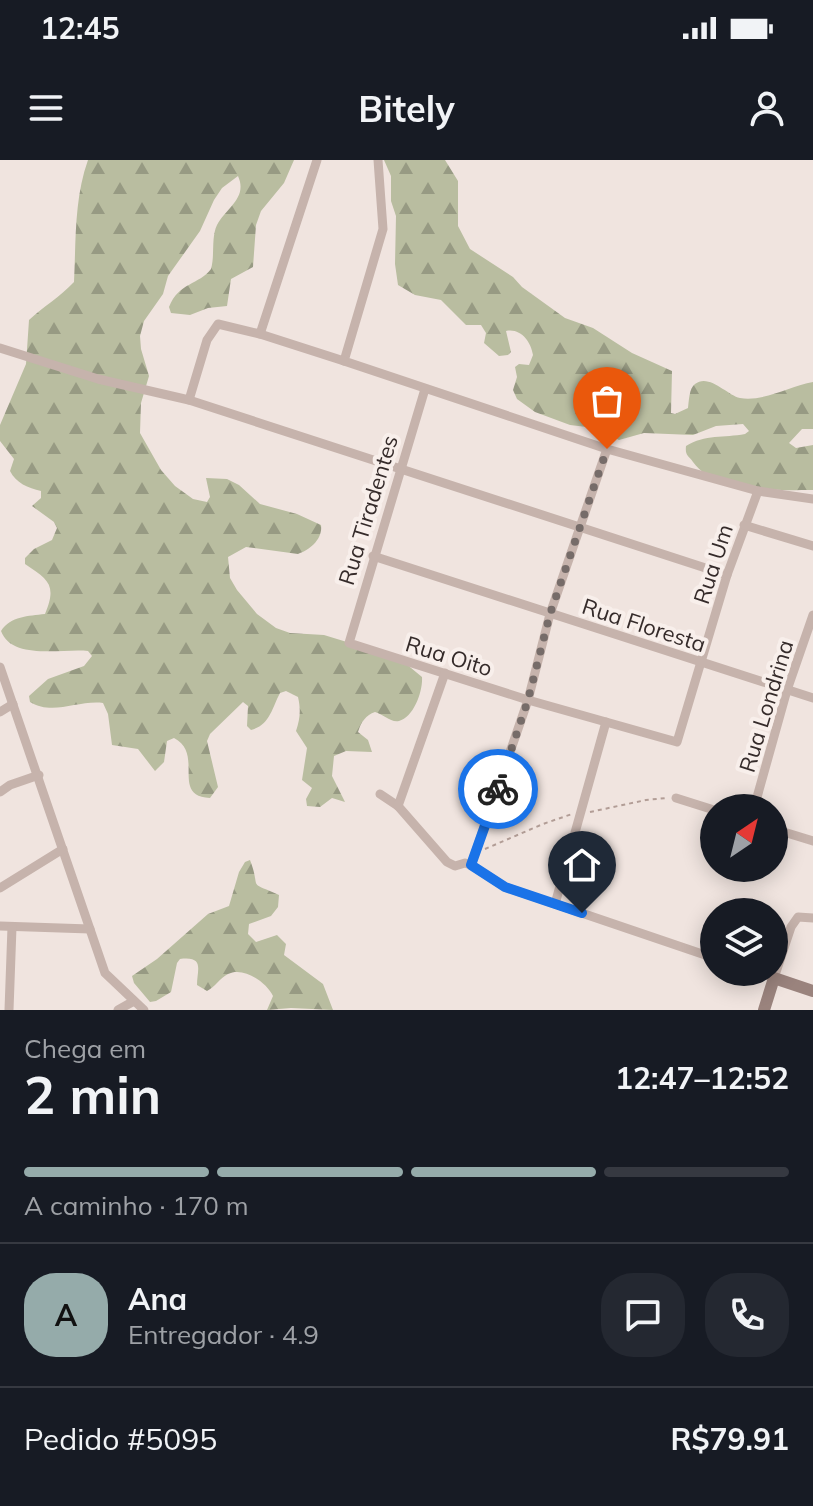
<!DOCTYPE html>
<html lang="pt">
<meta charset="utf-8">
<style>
body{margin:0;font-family:Mulish,sans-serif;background:#242831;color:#f1f3f6;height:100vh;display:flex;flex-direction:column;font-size:30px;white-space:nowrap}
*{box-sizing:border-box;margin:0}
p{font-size:26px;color:#9ea1a6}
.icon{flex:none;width:44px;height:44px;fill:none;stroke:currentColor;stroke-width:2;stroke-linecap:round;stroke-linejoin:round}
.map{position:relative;height:850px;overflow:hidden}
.sheet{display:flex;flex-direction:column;background:#171b24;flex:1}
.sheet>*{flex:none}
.needle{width:52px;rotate:35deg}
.tools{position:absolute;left:700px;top:634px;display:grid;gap:16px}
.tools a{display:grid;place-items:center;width:88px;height:88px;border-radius:50%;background:#171b24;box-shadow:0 4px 20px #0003;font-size:40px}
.pin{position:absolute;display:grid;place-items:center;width:68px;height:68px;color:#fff;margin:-82px -34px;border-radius:50% 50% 50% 0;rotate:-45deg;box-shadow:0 0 8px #0007}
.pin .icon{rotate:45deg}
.courier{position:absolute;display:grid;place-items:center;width:80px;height:80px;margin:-40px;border:6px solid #1a73e8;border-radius:50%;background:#fff;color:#222;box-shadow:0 2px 10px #0007}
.head em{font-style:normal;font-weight:700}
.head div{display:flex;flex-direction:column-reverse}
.head{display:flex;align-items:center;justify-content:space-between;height:136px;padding:0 24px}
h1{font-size:52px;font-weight:700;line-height:60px}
.bar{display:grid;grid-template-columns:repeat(4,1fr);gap:12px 8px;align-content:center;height:96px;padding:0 24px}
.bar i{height:10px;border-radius:6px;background:#363941}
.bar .selected{background:#95abaa}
.bar p{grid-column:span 4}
.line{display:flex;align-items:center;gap:20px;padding:0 24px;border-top:2px solid #363941}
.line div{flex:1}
.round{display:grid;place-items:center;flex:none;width:84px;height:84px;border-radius:32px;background:#242831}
.status{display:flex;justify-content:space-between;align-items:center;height:56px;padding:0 40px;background:#171b24;direction:ltr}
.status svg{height:22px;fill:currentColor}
header{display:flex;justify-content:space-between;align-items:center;height:104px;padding:0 24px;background:#171b24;font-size:36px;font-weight:700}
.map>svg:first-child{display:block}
</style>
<div class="status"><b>12:45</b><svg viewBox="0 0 49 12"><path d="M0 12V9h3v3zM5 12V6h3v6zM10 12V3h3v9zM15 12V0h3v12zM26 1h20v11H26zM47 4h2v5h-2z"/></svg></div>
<header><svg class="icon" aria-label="menu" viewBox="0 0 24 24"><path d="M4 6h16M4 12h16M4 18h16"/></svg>Bitely<svg class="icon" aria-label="person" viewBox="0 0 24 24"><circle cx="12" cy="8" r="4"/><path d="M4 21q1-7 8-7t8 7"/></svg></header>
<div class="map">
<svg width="813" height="850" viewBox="0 0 813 850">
<defs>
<pattern id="forest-firs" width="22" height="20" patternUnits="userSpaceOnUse" patternTransform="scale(2)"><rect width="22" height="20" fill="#b9bda0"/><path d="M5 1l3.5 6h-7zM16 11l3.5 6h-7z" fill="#979a83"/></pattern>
</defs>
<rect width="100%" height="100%" fill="#f0e4df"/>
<g fill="url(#forest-firs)">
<path d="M 88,0 L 294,0 L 284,23 L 261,51 L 256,65 L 253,107 L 231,119 L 227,146 L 208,148 L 190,155 L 171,153 L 169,147 C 179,122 199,125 211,109 C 215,95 211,77 217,65 C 226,48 248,38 238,16 L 222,28 L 214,40 L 200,71 L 168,116 L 163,134 L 144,161 L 140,176 L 141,189 L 149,216 L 141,243 L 140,273 L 161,310 L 175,326 L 193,339 L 207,342 L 210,337 L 206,318 L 227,319 L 239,325 L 260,344 L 297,354 L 321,365 C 323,379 310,390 298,394 L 246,387 L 228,397 L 230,418 L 237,430 L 257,454 L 276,468 L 290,473 L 324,475 L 399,498 L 422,517 C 423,531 414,557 399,561 C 391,563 383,554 375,552 C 366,555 361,562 358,572 L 368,580 L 372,592 L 346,591 L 334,596 L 332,616 L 345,642 L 332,638 L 320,647 L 307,646 L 306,639 L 312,628 L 302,620 L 307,588 L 296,571 C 300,559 301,550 298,537 L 286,531 L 280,533 C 272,548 270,565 251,570 L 247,566 L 248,546 L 243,542 L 210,574 L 207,581 L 218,627 L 210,638 C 170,636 205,594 174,578 L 167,581 L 164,602 L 155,611 L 138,589 L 112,585 L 108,554 L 103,543 C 78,540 53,556 30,542 L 29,536 L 48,519 L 84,506 L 92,496 L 88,491 C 64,488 12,501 1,471 C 11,456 28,456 45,454 C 57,425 49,420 25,404 L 25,398 L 34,389 L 52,380 L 57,368 L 54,362 L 32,346 L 41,338 L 41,331 C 28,328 16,323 10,311 L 14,299 L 0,281 L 0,265 L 26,204 L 29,160 C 44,146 60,137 74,122 C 76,82 74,39 88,0 Z"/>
<path d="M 384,0 L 445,0 L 458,21 L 458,66 L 470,89 L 513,117 L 522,127 L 565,158 L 593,168 L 632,193 L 672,211 L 671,253 L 675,254 L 688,248 C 689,241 689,228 695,224 C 709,213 727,235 740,238 C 764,242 790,226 813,222 L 813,269 L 802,269 L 789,283 L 796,288 L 813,285 L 813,330 C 777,330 716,334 693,302 C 688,295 685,296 686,286 C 705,274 724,278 745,274 L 749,271 L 743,264 L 716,266 L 693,275 L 644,273 L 619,280 L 595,268 L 570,265 L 535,252 L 517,239 L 513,230 L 517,217 L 515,207 L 519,204 L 529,205 L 533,195 C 531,182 521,168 506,171 L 511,192 L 508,195 L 499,196 L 484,183 L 486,173 L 481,165 L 466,165 L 441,140 L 415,135 L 398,125 L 395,104 L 396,56 L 391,41 L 391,16 Z"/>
<path d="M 250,700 C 262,731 245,720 279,735 L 278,747 L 271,756 L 249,764 L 248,774 L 256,782 L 277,775 L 286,784 L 284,795 L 323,824 L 333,850 L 291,848 L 267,850 L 273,836 C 267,823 244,806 228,814 C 220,818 215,827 207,831 L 197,825 C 197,810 205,796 180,799 L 177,803 L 171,832 L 156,841 L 150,842 L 134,823 L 132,816 L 157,799 L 208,754 L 229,746 L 239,712 L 245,702 Z"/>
</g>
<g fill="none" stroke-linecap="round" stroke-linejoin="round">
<g stroke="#b29d96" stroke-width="2" stroke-dasharray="4 4" stroke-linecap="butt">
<path d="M 590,652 L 646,640 L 667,638"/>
<path d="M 485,689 L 543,664 L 572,654"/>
</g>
<g stroke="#c6b3ac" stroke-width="9">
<path d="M 378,0 L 383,69 L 344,201 L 607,289 L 758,331 L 813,339"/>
<path d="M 260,174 L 317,0"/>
<path d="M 0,188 L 98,219 L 189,240 L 727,415"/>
<path d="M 425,229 L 349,483 L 528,540 L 677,582 L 727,415 L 758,331"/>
<path d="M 189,240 L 207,180 L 218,164 L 260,174 L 344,201"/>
<path d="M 744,365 L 813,386"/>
<path d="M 373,396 L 813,538"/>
<path d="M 0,507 L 105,813 L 144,850"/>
<path d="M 0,552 L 13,544"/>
<path d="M 0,632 L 10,625 L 39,615"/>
<path d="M 380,634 L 398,646 L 447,702 L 455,706 L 465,703 L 471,705 L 505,727 L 714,798"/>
<path d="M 676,638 L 714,650"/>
<path d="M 398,646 L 445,513"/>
<path d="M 754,648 L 787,530 L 813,455"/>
<path d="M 774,669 L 813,681"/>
<path d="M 471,705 L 528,540 L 550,454 L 607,289"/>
<path d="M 0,728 L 63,689"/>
<path d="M 555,744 L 606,562"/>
<path d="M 0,766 L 90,769"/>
<path d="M 757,812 L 774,818 L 791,767 L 798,757 L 813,758"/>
<path d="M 9,850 L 12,767"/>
<path d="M 118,850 L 134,841"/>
</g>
<path stroke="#9a837d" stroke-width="12" d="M 764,850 L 774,818 L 813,831"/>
</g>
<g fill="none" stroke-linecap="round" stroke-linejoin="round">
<path stroke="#766c69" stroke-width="8" stroke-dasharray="0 14.4" d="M 498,629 L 528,540 L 550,454 L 607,289"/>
<path stroke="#1a73e8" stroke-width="10" d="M 498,629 L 471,705 L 505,727 L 582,753"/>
</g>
<g text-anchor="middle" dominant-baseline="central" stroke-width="8" stroke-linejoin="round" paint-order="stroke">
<g font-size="22" fill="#352b2a" stroke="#f8efeb">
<text transform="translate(368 350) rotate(-73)">Rua Tiradentes</text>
<text transform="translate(713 404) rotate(-72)">Rua Um</text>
<text transform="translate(644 465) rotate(18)">Rua Floresta</text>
<text transform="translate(449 496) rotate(17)">Rua Oito</text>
<text transform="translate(766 546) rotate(-73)">Rua Londrina</text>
</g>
</g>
</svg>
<div class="tools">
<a><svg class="needle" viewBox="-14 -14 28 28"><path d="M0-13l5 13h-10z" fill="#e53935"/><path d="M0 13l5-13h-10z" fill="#9ea1a6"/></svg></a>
<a><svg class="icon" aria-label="layers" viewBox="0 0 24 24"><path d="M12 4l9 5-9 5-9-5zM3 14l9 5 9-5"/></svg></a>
</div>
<div class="pin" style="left:607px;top:289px;background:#ea580c"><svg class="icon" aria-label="bag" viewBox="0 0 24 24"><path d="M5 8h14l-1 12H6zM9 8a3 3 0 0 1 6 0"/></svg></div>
<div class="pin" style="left:582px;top:753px;background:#1f2937"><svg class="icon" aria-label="home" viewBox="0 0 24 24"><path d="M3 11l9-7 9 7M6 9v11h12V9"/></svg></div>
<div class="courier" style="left:498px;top:629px"><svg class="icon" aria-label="bike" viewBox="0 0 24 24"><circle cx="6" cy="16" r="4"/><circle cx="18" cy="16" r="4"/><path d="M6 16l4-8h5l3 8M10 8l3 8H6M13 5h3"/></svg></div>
</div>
<section class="sheet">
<div class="head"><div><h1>2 min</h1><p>Chega em</p></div><em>12:47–12:52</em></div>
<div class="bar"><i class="selected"></i><i class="selected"></i><i class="selected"></i><i></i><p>A caminho · 170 m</p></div>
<div class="line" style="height:144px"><b class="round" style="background:#95abaa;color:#111">A</b><div><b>Ana</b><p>Entregador · 4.9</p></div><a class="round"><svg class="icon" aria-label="chat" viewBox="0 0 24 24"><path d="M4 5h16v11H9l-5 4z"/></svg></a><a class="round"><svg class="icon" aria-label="phone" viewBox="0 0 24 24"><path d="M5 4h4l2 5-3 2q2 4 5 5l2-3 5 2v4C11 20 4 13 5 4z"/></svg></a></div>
<div class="line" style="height:104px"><div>Pedido #5095</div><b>R$79.91</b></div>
</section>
